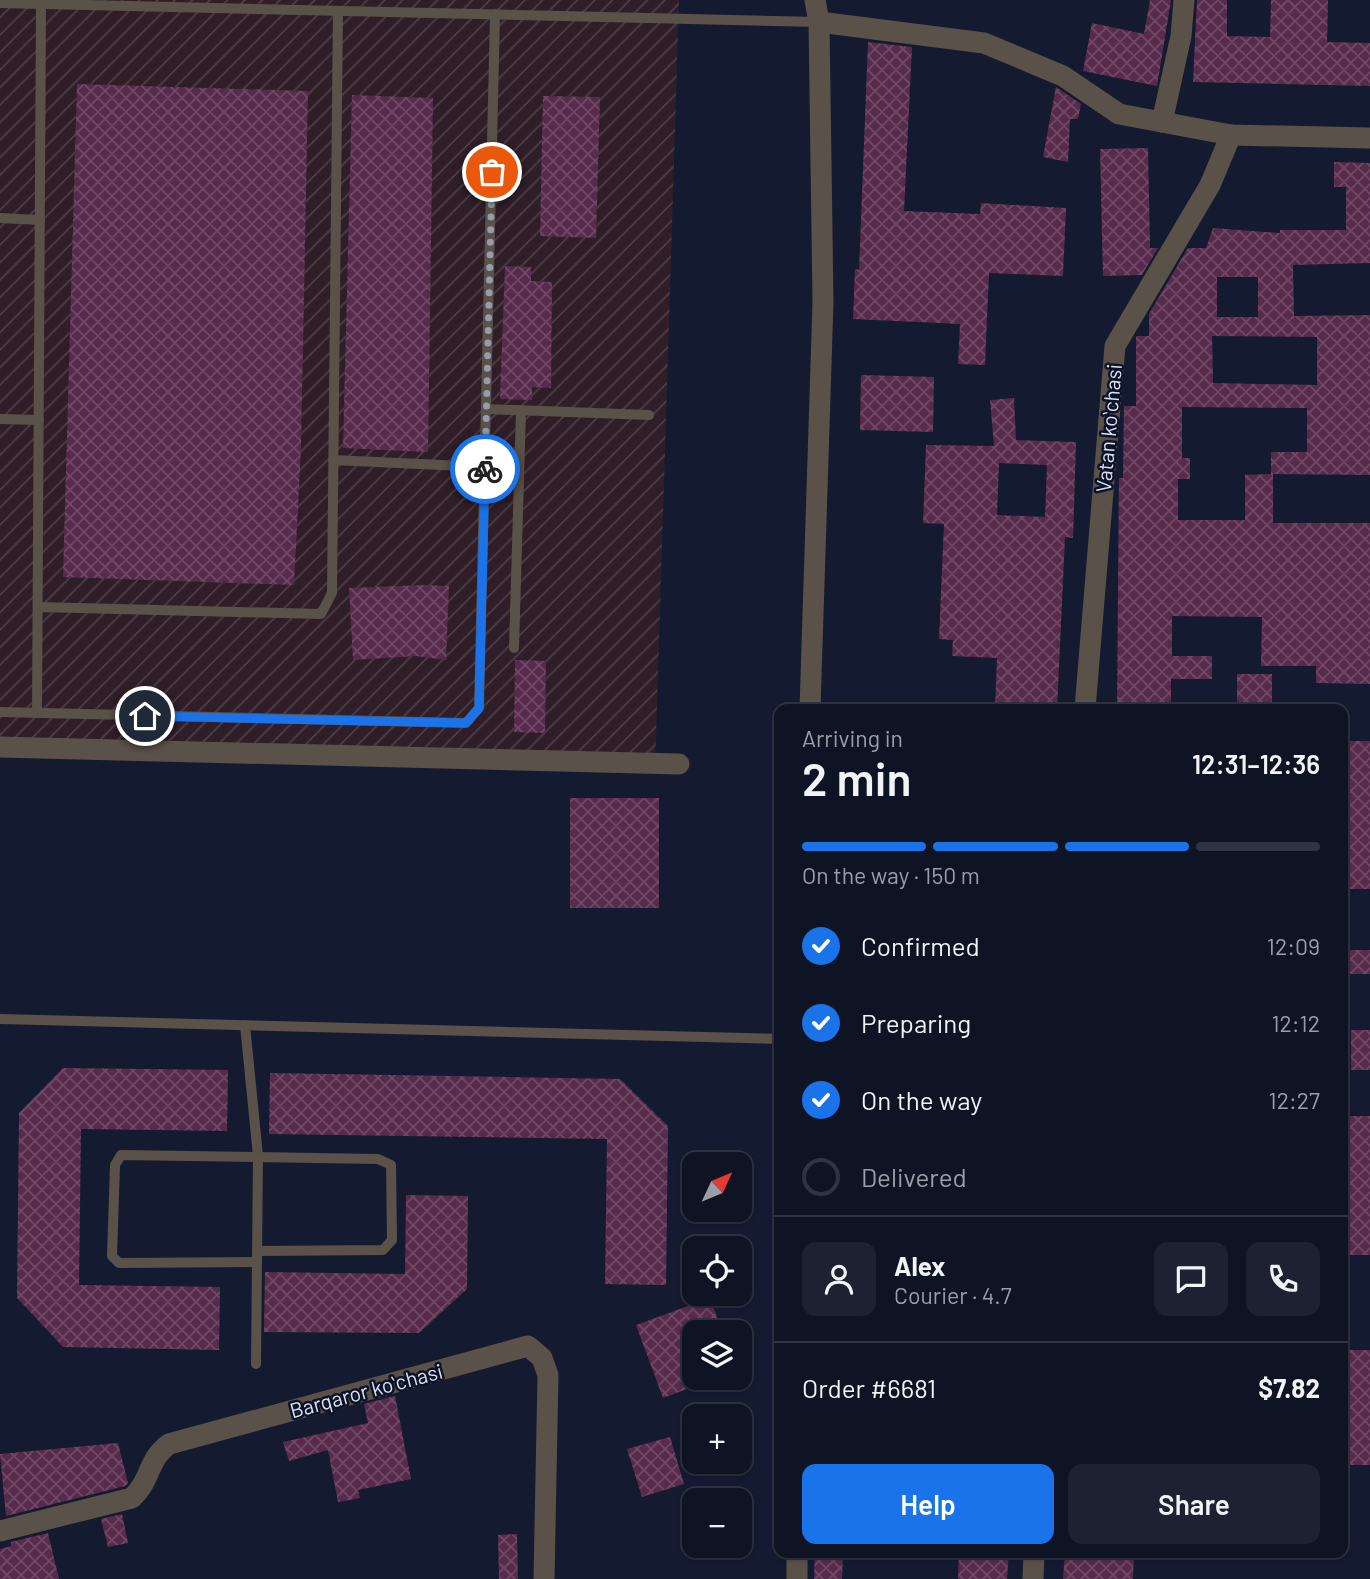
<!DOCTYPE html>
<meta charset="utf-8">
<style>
body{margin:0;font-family:Barlow,sans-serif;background:#1d2132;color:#f1f3f6;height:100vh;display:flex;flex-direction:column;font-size:26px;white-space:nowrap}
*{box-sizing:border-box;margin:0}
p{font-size:23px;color:#9b9ea7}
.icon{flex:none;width:38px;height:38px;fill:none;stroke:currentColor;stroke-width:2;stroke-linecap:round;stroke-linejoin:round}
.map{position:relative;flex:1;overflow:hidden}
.drawer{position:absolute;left:774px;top:704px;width:574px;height:854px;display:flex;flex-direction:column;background:#0f1425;border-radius:14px;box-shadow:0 2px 5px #0004,0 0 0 2px #2f3342}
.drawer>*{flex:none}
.needle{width:46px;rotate:46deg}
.controls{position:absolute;left:682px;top:1152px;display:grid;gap:14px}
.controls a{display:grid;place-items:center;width:70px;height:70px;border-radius:14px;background:#0f1425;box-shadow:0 2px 5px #0004,0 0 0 2px #2f3342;font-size:35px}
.pin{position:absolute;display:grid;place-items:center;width:60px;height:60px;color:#fff;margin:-30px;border:4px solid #fff;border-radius:50%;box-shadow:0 2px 7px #0007}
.courier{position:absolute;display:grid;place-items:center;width:70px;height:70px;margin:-35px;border:5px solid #1a73e8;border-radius:50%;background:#fff;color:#222;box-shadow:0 2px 9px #0007}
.headline em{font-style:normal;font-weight:600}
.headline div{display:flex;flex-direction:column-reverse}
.headline{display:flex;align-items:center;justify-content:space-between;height:119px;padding:0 28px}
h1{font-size:46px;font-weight:600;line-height:52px}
.bar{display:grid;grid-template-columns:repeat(4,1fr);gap:10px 7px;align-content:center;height:84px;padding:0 28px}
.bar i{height:9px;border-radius:5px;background:#2f3342}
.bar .on{background:#1a73e8}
.bar p{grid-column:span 4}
.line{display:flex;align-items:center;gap:18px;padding:0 28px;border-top:2px solid #2f3342}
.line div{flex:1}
.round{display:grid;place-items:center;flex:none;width:74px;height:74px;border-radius:14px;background:#1d2132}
ol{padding:0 28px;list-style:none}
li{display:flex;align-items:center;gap:21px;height:77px}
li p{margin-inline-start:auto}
li .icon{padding:7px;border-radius:50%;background:#1a73e8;color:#fff;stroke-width:4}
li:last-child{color:#9b9ea7}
li i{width:38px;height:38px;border:4px solid #2f3342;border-radius:50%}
.cta{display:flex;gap:14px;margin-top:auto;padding:14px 28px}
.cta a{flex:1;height:80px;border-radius:14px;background:#1a73e8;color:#fff;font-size:28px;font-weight:600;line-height:80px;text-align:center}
.cta a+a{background:#1d2132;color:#f1f3f6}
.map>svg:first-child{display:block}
</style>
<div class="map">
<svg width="1370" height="1579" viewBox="0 0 1370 1579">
<defs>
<pattern id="industrial-furrows" width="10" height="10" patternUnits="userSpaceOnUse" patternTransform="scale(1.75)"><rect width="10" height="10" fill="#2f1e27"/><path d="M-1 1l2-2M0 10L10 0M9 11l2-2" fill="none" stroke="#4d3e47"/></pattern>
<pattern id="building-cross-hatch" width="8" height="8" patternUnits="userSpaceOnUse" patternTransform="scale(1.75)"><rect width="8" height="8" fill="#582a4c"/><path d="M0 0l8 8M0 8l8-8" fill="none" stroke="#6f4966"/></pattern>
</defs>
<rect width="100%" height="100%" fill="#141b31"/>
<path fill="url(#industrial-furrows)" d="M 0,0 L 679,0 L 655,770 L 0,745 Z"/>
<g fill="url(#building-cross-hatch)" fill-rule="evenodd">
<path d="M 1150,0 L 1171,0 L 1157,86 L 1083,71 L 1092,23 L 1144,34 Z"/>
<path d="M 1197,0 L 1227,0 L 1227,36 L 1270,37 L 1271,0 L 1328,0 L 1327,42 L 1370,43 L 1370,86 L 1193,82 Z"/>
<path d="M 868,42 L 912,47 L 904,211 L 980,214 L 981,203 L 1066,208 L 1063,276 L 989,273 L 985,365 L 958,364 L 960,324 L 853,319 L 855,269 L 859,270 Z"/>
<path d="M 77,84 L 308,91 L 301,447 L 294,585 L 63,577 Z"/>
<path d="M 1056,87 L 1081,104 L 1078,119 L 1070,119 L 1068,162 L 1043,157 Z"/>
<path d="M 352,95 L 433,98 L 428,452 L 343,448 Z"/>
<path d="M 543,96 L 600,97 L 596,238 L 540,236 Z"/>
<path d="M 1148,148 L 1150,248 L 1158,248 L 1142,275 L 1103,276 L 1100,149 Z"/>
<path d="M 1334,162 L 1370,163 L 1370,263 L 1293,265 L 1294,316 L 1370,315 L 1370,475 L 1273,474 L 1273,523 L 1370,523 L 1370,684 L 1316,683 L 1316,666 L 1261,666 L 1262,617 L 1172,616 L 1172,656 L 1212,656 L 1212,679 L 1171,679 L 1171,709 L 1117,709 L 1119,478 L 1123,478 L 1124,406 L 1136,406 L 1136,336 L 1149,336 L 1149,314 L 1188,248 L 1206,248 L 1213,228 L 1280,233 L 1280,230 L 1346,230 L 1346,187 L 1334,187 ZM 1217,277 L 1258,277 L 1258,317 L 1217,317 ZM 1212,336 L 1317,337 L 1317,385 L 1213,383 ZM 1182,407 L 1307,408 L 1307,452 L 1271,452 L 1271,474 L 1245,475 L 1245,520 L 1178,520 L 1178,479 L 1190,479 L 1190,458 L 1182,458 Z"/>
<path d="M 505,266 L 531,267 L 531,281 L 552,282 L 551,388 L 532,387 L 532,400 L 500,399 Z"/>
<path d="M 861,375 L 934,377 L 933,432 L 860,430 Z"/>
<path d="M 1014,398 L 1016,440 L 1076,442 L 1073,538 L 1065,537 L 1057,709 L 995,709 L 997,658 L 952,656 L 953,640 L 939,639 L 944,524 L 923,523 L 926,445 L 994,446 L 990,400 ZM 999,463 L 1047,465 L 1045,517 L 997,515 Z"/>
<path d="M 425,585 L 449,586 L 446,660 L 416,656 L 353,660 L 349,588 Z"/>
<path d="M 515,660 L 546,661 L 545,733 L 514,732 Z"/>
<rect x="1237" y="674" width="35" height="35"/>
<rect x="1342" y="741" width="28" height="148"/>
<rect x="570" y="798" width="89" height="110"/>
<rect x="1342" y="950" width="28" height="24"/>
<rect x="1351" y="1030" width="19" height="40"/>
<path d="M 63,1068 L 228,1070 L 227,1131 L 81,1129 L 79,1285 L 220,1287 L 219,1350 L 63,1347 L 17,1298 L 19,1113 Z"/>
<path d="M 270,1073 L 620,1079 L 668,1126 L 666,1285 L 605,1284 L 607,1139 L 269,1134 Z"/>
<rect x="1342" y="1116" width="28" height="139"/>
<path d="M 406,1195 L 468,1196 L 467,1289 L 419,1333 L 264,1332 L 265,1272 L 405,1274 Z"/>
<path d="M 710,1298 L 719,1323 L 695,1332 L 695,1386 L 663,1398 L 636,1325 Z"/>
<rect x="1342" y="1350" width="28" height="115"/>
<path d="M 395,1396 L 411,1479 L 358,1490 L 360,1498 L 338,1502 L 328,1450 L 289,1461 L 283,1442 L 368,1423 L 364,1404 Z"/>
<path d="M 670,1437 L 684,1484 L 642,1497 L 627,1449 Z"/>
<path d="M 118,1443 L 128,1483 L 125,1486 L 6,1516 L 0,1454 Z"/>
<path d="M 122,1514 L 128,1543 L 108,1547 L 101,1519 Z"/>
<path d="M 48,1533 L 59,1579 L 0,1579 L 0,1549 L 11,1546 L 11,1542 Z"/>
<path d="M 517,1534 L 518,1579 L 499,1579 L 498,1535 Z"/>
<path d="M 815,1552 L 843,1552 L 842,1579 L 814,1579 Z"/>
<path d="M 959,1552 L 1009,1552 L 1007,1579 L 958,1579 Z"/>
<path d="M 1065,1552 L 1134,1552 L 1133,1579 L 1063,1579 Z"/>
</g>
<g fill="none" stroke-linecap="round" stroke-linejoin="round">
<g stroke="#5a5148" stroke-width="10">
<path d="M 0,3 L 819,22"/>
<path d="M 0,218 L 40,220"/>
<path d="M 486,409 L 649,415"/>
<path d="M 0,419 L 39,420"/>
<path d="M 333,460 L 485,467"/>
<path d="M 38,607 L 321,614 L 332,593 L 338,11"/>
<path d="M 514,648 L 521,410"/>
<path d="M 0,712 L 466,723 L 479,708 L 495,14"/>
<path d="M 37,713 L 41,4"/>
<path d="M 0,1019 L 779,1039"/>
<path d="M 245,1025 L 258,1156 L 256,1364"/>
<path d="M 257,1262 L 119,1263 L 112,1256 L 115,1165 L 121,1155 L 378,1159 L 391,1165 L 392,1240 L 383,1250 L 257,1251"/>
</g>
<g stroke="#5a5148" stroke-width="21">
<path d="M 819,22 L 984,43 L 1063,76 L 1119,114 L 1231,135 L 1370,138"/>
<path d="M 1162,122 L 1181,36 L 1184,0"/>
<path d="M 810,709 L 823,302 L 819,22 L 815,0"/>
<path d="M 1085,709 L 1115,346 L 1210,185 L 1231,135"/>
<path d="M 0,747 L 679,764"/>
<path d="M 0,1531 L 132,1498 C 152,1479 147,1460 169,1444 L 528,1346 L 542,1358 L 548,1375 L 544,1579"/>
<path d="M 797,1579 L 797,1552"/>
<path d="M 1033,1579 L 1034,1552"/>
</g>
</g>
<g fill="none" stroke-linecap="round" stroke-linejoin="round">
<path stroke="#959cad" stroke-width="7" stroke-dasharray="0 12.6" d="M 485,469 L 492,172"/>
<path stroke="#1a73e8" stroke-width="9" d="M 145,716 L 466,723 L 479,708 L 485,469"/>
</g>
<g text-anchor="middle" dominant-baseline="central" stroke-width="5" stroke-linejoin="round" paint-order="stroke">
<g font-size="21" fill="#dbe1f0" stroke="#0c1227">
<text transform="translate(1108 428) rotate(-85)">Vatan koʻchasi</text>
<text transform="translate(366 1390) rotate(-15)">Barqaror koʻchasi</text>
</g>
</g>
</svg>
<div class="controls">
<a><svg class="needle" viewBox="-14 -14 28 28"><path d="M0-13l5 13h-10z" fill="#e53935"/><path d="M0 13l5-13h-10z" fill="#9b9ea7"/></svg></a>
<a><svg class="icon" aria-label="locate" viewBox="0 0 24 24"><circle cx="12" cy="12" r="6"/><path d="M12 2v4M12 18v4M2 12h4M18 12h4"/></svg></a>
<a><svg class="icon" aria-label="layers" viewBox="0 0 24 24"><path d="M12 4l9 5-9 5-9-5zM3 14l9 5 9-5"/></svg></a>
<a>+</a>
<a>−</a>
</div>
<div class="pin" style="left:492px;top:172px;background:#ea580c"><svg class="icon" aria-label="bag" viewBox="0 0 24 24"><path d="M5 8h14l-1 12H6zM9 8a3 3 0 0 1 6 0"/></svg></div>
<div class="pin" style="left:145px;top:716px;background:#1f2937"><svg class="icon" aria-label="home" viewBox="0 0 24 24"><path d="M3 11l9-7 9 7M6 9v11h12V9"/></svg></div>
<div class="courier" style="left:485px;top:469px"><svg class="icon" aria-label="bike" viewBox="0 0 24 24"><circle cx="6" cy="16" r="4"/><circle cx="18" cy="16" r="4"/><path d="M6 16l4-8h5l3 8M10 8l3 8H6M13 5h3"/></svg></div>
<section class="drawer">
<div class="headline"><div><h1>2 min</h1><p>Arriving in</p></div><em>12:31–12:36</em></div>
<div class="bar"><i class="on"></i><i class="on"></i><i class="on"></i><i></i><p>On the way · 150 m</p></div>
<ol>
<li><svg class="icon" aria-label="check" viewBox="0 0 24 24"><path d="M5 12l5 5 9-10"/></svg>Confirmed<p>12:09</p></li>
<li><svg class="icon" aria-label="check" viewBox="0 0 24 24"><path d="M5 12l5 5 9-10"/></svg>Preparing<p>12:12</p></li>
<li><svg class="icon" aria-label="check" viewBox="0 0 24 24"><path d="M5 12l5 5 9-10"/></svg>On the way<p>12:27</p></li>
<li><i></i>Delivered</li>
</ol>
<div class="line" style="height:126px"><a class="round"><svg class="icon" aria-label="person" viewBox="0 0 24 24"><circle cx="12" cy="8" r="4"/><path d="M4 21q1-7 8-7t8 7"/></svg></a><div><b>Alex</b><p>Courier · 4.7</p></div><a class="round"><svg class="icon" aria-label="chat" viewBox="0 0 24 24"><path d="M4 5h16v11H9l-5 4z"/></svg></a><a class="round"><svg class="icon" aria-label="phone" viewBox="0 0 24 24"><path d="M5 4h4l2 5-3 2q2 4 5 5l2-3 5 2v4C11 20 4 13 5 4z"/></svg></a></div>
<div class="line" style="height:91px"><div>Order #6681</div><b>$7.82</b></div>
<div class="cta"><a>Help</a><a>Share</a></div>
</section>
</div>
